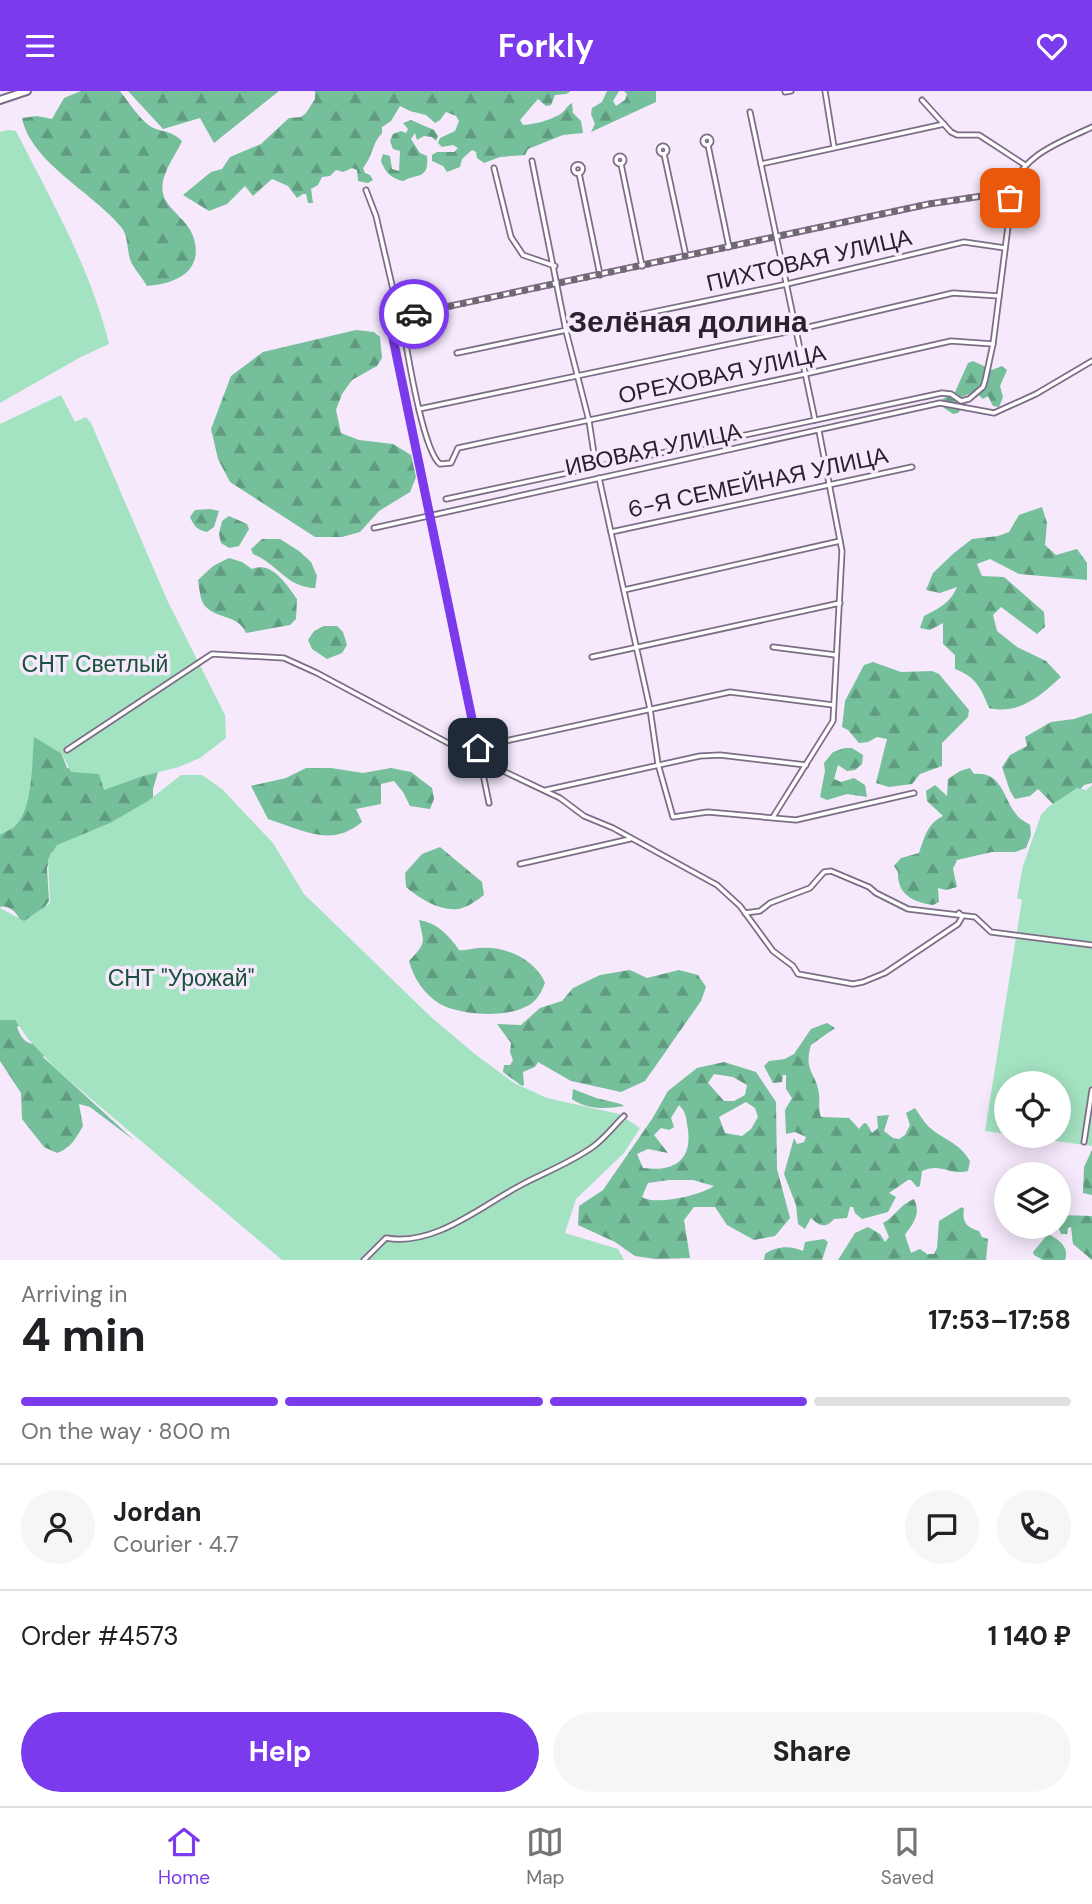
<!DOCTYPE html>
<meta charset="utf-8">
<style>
body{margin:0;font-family:"DM Sans",sans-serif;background:#f6f6f6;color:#202124;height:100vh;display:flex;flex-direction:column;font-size:26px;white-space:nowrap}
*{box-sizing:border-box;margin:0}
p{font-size:23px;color:#757577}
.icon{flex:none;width:38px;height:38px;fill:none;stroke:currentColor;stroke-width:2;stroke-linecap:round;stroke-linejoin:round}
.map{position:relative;height:1169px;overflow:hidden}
.details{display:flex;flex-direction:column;background:#fff;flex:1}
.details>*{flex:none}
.tools{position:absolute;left:994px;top:980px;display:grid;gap:14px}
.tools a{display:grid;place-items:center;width:77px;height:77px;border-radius:50%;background:#fff;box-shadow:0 4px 18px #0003;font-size:35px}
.pin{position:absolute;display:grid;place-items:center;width:60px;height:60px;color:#fff;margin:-30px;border-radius:14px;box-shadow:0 4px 10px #0006}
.courier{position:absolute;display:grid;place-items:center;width:70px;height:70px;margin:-35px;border:5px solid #7c3aed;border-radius:50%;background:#fff;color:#222;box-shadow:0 2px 9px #0007}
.overview em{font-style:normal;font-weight:700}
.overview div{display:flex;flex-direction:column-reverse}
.overview{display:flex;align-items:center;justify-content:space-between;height:119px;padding:0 21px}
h1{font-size:46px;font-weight:700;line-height:52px}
.bar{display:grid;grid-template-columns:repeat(4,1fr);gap:10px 7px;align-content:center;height:84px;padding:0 21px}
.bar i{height:9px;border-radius:5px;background:#e0e0e0}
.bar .on{background:#7c3aed}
.bar p{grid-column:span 4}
.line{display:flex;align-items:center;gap:18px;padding:0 21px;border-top:2px solid #e0e0e0}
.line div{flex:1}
.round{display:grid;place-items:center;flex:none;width:74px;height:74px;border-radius:37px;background:#f6f6f6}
.cta{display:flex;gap:14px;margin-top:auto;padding:14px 21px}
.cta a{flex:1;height:80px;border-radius:42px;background:#7c3aed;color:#fff;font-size:28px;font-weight:700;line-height:80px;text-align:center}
.cta a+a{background:#f6f6f6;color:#202124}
header{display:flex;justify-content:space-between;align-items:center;height:91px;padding:0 21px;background:#7c3aed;color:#fff;font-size:32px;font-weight:700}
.dock{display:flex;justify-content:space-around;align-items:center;height:98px;border-top:2px solid #e0e0e0;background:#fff;font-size:19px;color:#757577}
.dock a{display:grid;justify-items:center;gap:4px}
.dock .on{color:#7c3aed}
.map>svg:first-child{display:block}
</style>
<header><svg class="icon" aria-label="menu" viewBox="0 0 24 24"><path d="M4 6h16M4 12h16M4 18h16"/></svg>Forkly<svg class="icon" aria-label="heart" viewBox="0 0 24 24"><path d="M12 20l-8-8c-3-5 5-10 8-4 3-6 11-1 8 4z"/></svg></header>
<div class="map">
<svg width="1092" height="1169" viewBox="0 0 1092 1169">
<defs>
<pattern id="forest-firs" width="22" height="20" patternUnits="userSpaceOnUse" patternTransform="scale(1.75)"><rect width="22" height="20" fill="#75bf9b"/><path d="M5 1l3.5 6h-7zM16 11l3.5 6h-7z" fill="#609b7f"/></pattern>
</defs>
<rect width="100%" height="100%" fill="#f5e9fb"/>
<g fill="url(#forest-firs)" fill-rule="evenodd">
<path d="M 81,0 L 120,0 C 128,10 136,23 146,32 C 159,43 169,37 182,50 C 175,66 157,87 164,106 C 170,120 188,130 193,145 C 205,180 176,193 147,195 C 142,186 133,177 130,168 C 127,158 128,145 122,137 C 94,102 31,72 22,27 L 37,25 L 52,28 L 64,7 Z"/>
<path d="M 128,0 L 279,0 L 214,52 L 200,27 L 163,38 Z"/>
<path d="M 315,0 L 571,0 L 566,3 L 555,4 L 551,14 L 546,15 L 538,8 L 520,29 L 523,34 C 536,33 547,30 559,24 C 565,21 566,15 572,12 L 573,22 L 581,30 L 583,42 L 563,44 L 528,58 L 525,64 L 500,66 L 484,72 L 477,67 L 476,61 L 472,59 L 462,68 L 460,76 L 447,81 L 443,75 L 432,70 L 432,64 L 437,61 L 454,61 L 458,57 L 453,54 L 442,56 L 438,52 L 440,47 L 455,40 L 459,30 L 456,25 L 446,21 L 440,29 L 435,32 L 426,24 L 410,20 L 400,15 L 391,30 L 382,36 L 382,42 C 371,54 373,65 363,77 L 365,82 L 370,84 L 373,89 L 368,92 L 358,90 L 357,79 L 352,77 L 343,81 L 336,79 L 330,85 L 322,86 L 318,94 L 311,98 L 313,112 L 308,112 L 306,103 L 303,103 L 297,107 L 288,95 L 272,88 L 253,105 L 245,95 L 227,113 L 209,120 L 183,104 L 211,81 L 222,78 L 230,66 L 261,53 L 289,27 L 301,26 L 306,22 L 315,8 Z"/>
<path d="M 607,0 L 619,0 L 613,10 L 616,15 L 625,9 L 627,3 L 624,0 L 656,0 L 656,11 L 591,41 L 595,33 L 591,23 L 592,17 L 602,11 Z"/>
<path d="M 411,29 L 434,39 L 438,45 L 436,50 L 432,46 L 424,45 L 417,49 L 415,42 L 411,48 L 420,62 L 427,65 C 429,89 418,82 403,90 C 392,88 385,81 381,70 L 383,63 L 390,65 L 392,78 L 399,80 L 400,60 L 393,58 L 390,50 L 393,43 L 401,40 L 406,42 L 408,38 L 403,32 Z"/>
<path d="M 356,239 L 374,241 L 380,246 L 382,267 L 377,275 L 352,289 L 342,303 L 336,319 L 341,342 L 359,349 L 393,353 L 411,364 L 416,386 L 410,401 L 379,420 L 360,441 L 342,446 L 315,446 L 230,391 L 218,368 L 211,338 L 231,285 L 263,261 Z"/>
<path d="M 973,270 L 992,279 L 1002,275 L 1007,279 L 1000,295 L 1003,306 L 999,316 L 993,315 L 988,305 L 983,308 L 975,301 L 959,307 L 962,317 L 958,322 L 953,323 L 944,317 L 941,309 L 955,301 L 968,272 Z"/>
<path d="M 1042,416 L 1047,432 L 1045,454 L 1056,464 L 1077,458 L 1087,472 L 1087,489 L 1019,483 L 990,468 L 977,473 L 982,485 L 1004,486 L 1044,521 L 1045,536 L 1037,543 L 1001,516 L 993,524 L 997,540 L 1017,556 L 1046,570 L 1061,586 C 1040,605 1019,624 989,617 C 981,597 976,586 955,578 L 955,564 L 943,553 L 943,532 L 930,539 L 920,537 L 924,525 C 940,517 950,512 957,496 L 940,502 L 926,499 L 933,482 L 954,462 L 972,448 L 998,445 L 1009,441 L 1019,424 Z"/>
<path d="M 210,418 L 219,420 L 214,436 L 207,441 C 197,439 194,435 190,426 L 195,419 Z"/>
<path d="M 229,425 L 247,433 L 249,438 L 239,455 L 229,457 L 221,452 L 219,443 L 222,430 Z"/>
<path d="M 262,448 L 280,448 L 299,460 L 311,471 L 317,485 L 315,497 C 286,496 278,473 253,463 L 251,458 Z"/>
<path d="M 229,467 L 242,471 L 252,478 C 272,470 286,493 297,508 L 296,528 L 290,534 L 246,542 C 238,522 213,529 203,512 C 200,507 199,495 198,489 L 213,475 Z"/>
<path d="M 324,535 L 337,535 L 343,541 L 347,554 L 342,562 L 327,568 L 312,558 L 308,549 L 314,540 Z"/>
<path d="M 873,571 L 901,581 L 932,580 L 939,583 L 969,619 L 968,626 L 942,652 L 942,675 L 920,683 L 912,693 L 889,696 L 876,692 L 887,648 L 877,646 L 868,651 L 859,652 L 848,639 L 842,636 L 845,610 L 864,574 Z"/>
<path d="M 1092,622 L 1092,692 L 1084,694 L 1069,712 L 1055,715 L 1038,698 L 1030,705 L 1015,708 L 1010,700 L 1002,676 L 1010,664 L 1027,655 L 1025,646 L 1051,631 L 1074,628 Z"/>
<path d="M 13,637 L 59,656 L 67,677 L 159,678 L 153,698 L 153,713 L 51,762 L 47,777 L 49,810 L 34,831 L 24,931 L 17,936 C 21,948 28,956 41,952 L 48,958 L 43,966 L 135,1050 L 90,1016 L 79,1013 L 83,1035 C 76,1047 71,1057 57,1062 L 44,1056 L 22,1028 L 21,1002 L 0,970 L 0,861 L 19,827 C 15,820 8,814 0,816 L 0,731 Z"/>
<path d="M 845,657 L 852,657 L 863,664 L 862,673 L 855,679 L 847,680 L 838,674 L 834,688 L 841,691 L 854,687 L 865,694 L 867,706 L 847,703 L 827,709 L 820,706 L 825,680 L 824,672 L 833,661 Z"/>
<path d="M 306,677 L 331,677 L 363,682 L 391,677 L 411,681 L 432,697 L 434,708 L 430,718 L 410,715 L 403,701 L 394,690 L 381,693 L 381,713 L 356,718 L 362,731 C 331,757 303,739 268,728 L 251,695 L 286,687 Z"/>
<path d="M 970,677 L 974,683 C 1002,680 1003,707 1016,723 C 1019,728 1026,731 1030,734 L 1031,744 L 1026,757 L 1015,761 L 992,761 L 957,769 L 953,778 L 957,796 L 946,799 L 938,797 L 939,811 L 933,814 C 914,811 897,804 898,781 L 894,775 L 901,767 L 919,762 C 925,745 927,733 943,725 L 927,710 L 926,700 L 935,694 L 947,705 L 948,688 L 960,680 Z"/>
<path d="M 440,756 L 482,791 L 484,804 C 477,809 467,817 458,818 C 439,820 419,807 406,796 L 405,782 L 422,763 Z"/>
<path d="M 419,829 C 437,832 449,844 459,859 C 467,860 473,857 481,857 C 506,855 536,869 545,892 C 541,902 536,912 525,916 C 504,927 460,924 440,913 C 424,903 414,888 409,870 C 427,851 424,852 419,829 Z"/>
<path d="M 630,879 L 647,887 L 679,879 L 698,884 L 706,896 L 701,910 L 645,990 L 621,1001 L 571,990 L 538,971 L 535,976 L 523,981 L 524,994 L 522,995 L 503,981 L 504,974 L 510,974 L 513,969 L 510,961 L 511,952 L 497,933 L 521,934 L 540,917 L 562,910 L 573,897 L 600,884 Z"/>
<path d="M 827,932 L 835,937 L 811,954 C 803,980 817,983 819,1003 C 820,1011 818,1018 821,1026 L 849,1027 L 859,1038 L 864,1032 L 867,1033 L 872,1042 L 878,1037 L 877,1025 L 889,1024 L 884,1040 L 893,1047 L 899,1048 L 905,1044 L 910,1034 L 906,1022 L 915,1017 C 919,1023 924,1031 929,1036 C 943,1049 958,1050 970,1070 L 968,1080 C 950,1085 941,1071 922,1080 L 920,1095 L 917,1096 L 911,1089 L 908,1089 L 889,1102 L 896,1106 L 888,1121 L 862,1128 L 855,1122 L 853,1116 L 850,1116 L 847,1127 L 834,1128 C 826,1138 819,1135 811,1127 L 805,1138 L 798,1133 L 796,1114 L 784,1083 L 794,1047 L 797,1053 L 804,1051 L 806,1046 L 795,1041 L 786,1043 L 785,1019 L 792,1007 L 786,998 L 786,984 L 783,984 L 782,991 L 773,992 L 764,975 L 769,970 L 785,968 L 794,963 L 811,938 Z"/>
<path d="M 724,971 L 756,981 L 776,1011 L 777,1078 L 790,1127 L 775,1145 L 754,1149 L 727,1134 L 715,1116 L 694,1116 L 684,1129 L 690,1167 L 656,1168 L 635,1165 L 615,1151 L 578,1134 L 579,1115 L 603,1099 L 652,1028 L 668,1000 L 697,977 ZM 714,983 L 733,986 L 747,994 L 745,1004 L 734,1010 L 724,1010 L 708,992 ZM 746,1011 L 755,1017 L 758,1026 L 751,1038 L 742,1045 L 725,1042 L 719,1026 ZM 679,1014 C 687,1022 686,1028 688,1039 C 692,1071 672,1081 643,1077 L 637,1063 L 648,1058 L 668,1062 L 654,1044 L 661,1037 L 669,1039 L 674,1036 L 671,1027 ZM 669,1089 L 693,1089 L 714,1095 C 702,1104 654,1115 642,1106 L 648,1092 Z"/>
<path d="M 573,998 L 596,1007 L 621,1013 L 624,1015 C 607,1018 587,1019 572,1008 Z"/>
<path d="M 1092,1059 L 1092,1104 L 1083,1102 L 1084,1076 Z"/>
<path d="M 914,1108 C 921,1123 914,1131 905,1144 L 911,1162 L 920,1158 L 927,1163 L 934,1163 L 937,1157 L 939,1130 L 962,1116 L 964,1118 C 962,1131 966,1136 979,1140 L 982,1146 L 988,1148 L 986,1169 L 838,1169 L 855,1142 L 868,1136 L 880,1143 L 885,1151 L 889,1146 L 883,1132 C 896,1125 900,1113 914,1108 Z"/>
<path d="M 1059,1124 L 1092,1125 L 1092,1169 L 1073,1153 L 1071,1136 L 1068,1137 L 1067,1143 L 1061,1143 L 1058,1136 Z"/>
<path d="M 1048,1143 C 1058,1148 1070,1156 1065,1169 L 1043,1169 L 1034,1164 L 1033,1161 Z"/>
<path d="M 824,1148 L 828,1151 L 822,1169 L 764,1169 L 765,1163 C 776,1155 791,1154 803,1160 L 805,1151 Z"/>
</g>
<g fill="#a4e3c2">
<path d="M 8,39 L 16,40 C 51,109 91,178 109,253 L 79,267 L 0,312 L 0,41 Z"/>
<path d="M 61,304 L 75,331 L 86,326 L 91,332 L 168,511 L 225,624 L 226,647 L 200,667 L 179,676 L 143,685 L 104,699 L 99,683 L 71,681 L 62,663 L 34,646 C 32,670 33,719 15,735 C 11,739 4,741 0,744 L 0,333 Z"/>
<path d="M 181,684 L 202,684 L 222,698 L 273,752 L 304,803 L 431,926 L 476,964 L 514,992 L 547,1007 L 619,1023 L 640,1037 L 624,1062 L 576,1108 L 565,1142 L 618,1158 L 624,1169 L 282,1169 L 58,980 L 28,948 L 15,929 L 0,929 L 0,817 L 24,830 L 50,812 L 48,768 L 57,754 L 110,732 L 148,710 Z"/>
<path d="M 1092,694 L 1092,1055 L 1019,1045 L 1059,1045 L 1059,992 L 1006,992 L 1006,1043 L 985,1040 L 1022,809 L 1017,807 L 1023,775 L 1041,724 L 1048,716 L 1077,697 L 1086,699 Z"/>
</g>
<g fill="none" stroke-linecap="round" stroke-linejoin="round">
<g stroke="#7e6d87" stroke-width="7">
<g id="minor">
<path d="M 825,0 L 834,56"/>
<path d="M 785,1 L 791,0"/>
<path d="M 922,9 L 951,41 L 957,44 L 979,44 L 1025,74"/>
<path d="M 750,21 L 815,329"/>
<circle cx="707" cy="50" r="4"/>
<path d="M 708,54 L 729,156"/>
<circle cx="663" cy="59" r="4"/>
<path d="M 664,63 L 686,165"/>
<circle cx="620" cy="69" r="4"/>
<path d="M 532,70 L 566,240 L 589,330 L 596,376"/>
<path d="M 621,73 L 642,175"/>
<path d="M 761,73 L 944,33"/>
<circle cx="578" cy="78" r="4.5"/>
<path d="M 494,77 L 511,146 L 523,164 L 555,175"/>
<path d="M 579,82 L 600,184"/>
<path d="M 366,99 L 376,125 L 398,220 L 401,225 C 406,252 422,359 440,373 L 451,372 L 458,357 L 805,283 L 951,250 L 993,253"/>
<path d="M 1009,101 C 1025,62 1057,53 1092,36"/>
<path d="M 457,262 L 787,193 L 964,151 L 1005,157"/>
<path d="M 419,318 L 796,239 L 953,202 L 999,205"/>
<path d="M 599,387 L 650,618 L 658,673 L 673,726 L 708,721 L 796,729 L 914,702"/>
<path d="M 446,408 L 942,302 L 951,303 L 961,310 L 969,308 L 983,296 L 985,290 L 993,253 L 1011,112 L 1009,101"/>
<path d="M 374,437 L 940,312 L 994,322 L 1036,303 L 1092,270"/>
<path d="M 611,441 L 912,376"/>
<path d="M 624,499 L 840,450"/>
<path d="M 773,556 L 836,564"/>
<path d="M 592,566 L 840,512"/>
<path d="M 67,659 L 212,563 L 284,567 L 317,582 L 480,669 L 560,707 L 584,725 L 613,737 L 717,794 L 740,815 L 773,860 L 793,875 L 798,883 L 853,893 L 863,891 L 885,882 L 958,833 L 962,826 L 959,822"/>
<path d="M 464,659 L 730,601 L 833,614"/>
<path d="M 546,699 L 700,665 L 720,664 L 806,674"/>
<path d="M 489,712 L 389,228 L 929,113 L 1009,101"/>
<path d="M 773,726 L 833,630 L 842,460 L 819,340"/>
<path d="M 520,773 L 630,748"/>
<path d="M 745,822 L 760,820 L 770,812 L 810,797 L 824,781 L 831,780 L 869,796 L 876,802 L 908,818 L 975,826 L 991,841 L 1092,854"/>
<path d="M 1084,1051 L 1092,999"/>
<path d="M 364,1169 L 386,1147 C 435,1156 482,1114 523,1093 C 546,1081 572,1071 594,1055 C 605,1047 614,1035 624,1025"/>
</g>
</g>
<g stroke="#7e6d87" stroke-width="10">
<path id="trunk" d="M 0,9 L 27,0"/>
</g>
<use href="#minor" stroke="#fff" stroke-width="3.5"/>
<use href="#trunk" stroke="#fff" stroke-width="6"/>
</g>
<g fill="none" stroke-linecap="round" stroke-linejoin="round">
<path stroke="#706875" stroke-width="7" stroke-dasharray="0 12.6" d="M 414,223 L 929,113 L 1009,101 L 1010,107"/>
<path stroke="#7c3aed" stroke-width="9" d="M 414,223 L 389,228 L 478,657"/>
</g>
<g text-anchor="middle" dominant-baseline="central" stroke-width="7" stroke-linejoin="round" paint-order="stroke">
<g font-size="23" fill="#29222d" stroke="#f5e9fb">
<text transform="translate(809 169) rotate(-13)">ПИХТОВАЯ УЛИЦА</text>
<text transform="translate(722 283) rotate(-12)">ОРЕХОВАЯ УЛИЦА</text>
<text transform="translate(653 358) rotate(-12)">ИВОВАЯ УЛИЦА</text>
<text transform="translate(758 391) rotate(-12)">6-Я СЕМЕЙНАЯ УЛИЦА</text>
</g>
<g font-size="23" fill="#18523a" stroke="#f5e9fb">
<text x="95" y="573">СНТ Светлый</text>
<text x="181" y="887">СНТ "Урожай"</text>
</g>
<g font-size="30" font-weight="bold" fill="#29222d" stroke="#f5e9fb">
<text x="688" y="230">Зелёная долина</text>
</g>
</g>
</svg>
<div class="tools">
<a><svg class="icon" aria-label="locate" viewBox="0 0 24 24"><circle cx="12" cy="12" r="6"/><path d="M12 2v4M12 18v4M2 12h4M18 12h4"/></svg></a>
<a><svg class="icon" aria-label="layers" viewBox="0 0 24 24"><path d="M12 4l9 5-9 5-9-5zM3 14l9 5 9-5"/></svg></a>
</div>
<div class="pin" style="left:1010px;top:107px;background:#ea580c"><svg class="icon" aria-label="bag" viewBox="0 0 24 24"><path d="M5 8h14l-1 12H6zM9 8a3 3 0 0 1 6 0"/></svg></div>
<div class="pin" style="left:478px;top:657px;background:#1f2937"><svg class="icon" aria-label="home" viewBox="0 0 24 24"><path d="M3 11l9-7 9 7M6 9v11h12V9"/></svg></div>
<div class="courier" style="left:414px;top:223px"><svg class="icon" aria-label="car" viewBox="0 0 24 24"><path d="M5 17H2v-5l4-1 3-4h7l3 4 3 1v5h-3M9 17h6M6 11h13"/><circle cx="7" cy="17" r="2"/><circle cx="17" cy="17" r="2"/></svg></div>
</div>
<section class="details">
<div class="overview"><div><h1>4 min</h1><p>Arriving in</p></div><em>17:53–17:58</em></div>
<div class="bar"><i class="on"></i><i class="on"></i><i class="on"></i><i></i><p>On the way · 800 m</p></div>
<div class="line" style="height:126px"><a class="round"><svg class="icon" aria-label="person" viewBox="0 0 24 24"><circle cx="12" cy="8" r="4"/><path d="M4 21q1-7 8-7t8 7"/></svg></a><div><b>Jordan</b><p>Courier · 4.7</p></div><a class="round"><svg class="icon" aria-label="chat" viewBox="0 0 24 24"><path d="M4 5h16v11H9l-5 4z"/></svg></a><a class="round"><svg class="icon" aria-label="phone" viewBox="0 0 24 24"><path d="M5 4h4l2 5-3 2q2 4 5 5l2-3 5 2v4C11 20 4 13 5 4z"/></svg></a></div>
<div class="line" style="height:91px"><div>Order #4573</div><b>1 140 ₽</b></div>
<div class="cta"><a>Help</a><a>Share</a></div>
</section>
<nav class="dock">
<a class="on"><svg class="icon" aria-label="home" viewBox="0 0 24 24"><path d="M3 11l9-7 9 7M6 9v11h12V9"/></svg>Home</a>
<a><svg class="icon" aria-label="map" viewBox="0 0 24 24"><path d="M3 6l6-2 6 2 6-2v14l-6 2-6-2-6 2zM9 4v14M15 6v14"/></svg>Map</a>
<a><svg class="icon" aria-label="saved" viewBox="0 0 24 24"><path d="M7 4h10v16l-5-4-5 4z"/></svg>Saved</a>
</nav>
